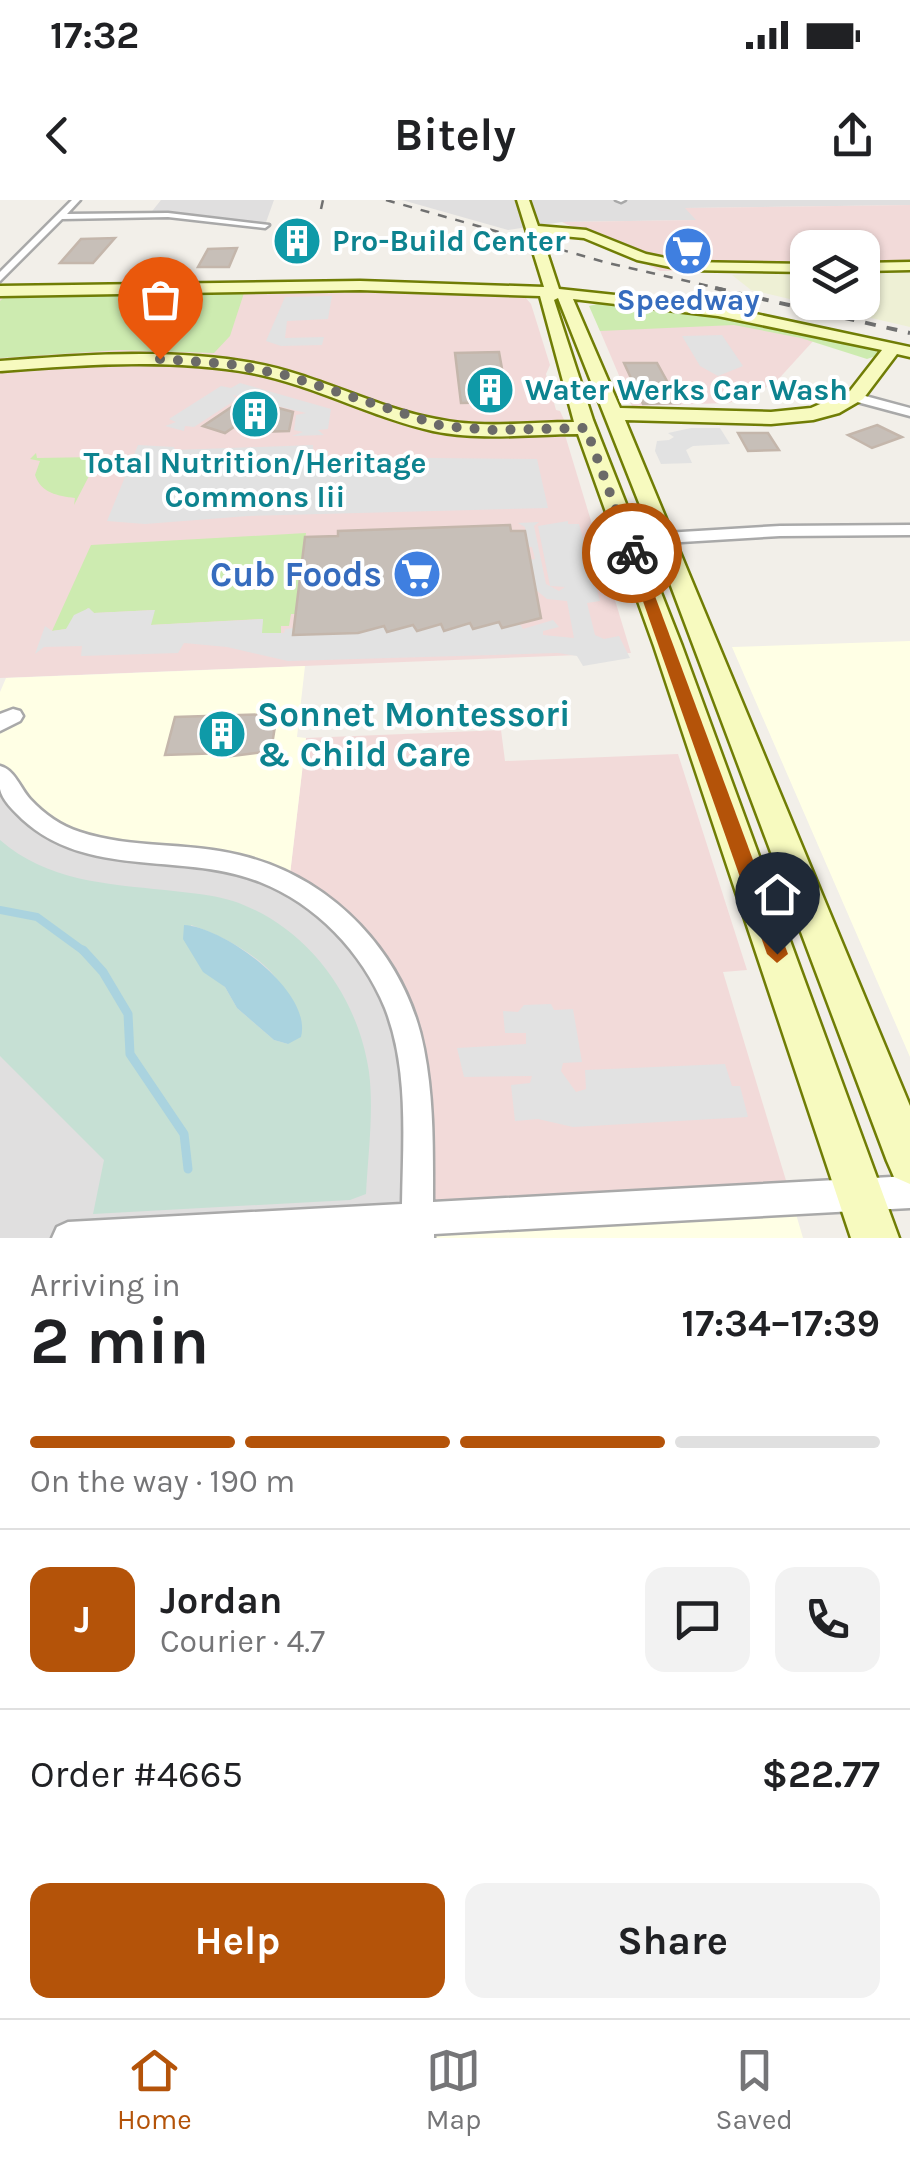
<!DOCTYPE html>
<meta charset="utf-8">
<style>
body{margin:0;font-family:Karla,sans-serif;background:#f2f2f2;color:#202124;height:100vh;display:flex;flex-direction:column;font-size:38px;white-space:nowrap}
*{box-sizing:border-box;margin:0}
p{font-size:32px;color:#757577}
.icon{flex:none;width:55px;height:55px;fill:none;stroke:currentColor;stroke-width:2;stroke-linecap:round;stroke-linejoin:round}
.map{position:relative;height:1038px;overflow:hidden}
.panel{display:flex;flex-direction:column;background:#fff;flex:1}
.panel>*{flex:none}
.controls{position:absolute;left:790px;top:30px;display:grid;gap:20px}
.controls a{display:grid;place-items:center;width:90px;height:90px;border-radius:20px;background:#fff;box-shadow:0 2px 8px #0004;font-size:50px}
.pin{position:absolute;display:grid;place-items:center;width:85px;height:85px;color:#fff;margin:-102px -42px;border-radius:50% 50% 50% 0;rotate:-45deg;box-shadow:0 0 10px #0007}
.pin .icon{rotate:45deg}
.courier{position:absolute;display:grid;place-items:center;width:100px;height:100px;margin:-50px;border:8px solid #b45309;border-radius:50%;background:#fff;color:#222;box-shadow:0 2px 12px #0007}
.summary em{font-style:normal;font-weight:700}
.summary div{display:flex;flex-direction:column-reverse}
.summary{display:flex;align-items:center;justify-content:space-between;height:170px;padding:0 30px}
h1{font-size:65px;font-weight:700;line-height:75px}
.bar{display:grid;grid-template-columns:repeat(4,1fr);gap:15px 10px;align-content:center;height:120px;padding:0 30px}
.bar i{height:12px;border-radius:8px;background:#e0e0e0}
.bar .current{background:#b45309}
.bar p{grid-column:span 4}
.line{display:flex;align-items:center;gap:25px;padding:0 30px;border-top:2px solid #e0e0e0}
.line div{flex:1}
.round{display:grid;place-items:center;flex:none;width:105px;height:105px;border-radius:20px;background:#f2f2f2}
.action{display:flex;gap:20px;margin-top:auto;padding:20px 30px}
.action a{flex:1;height:115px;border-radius:20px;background:#b45309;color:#fff;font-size:40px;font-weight:700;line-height:115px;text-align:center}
.action a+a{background:#f2f2f2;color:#202124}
.status{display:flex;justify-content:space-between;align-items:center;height:70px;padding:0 50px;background:#fff;direction:ltr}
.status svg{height:28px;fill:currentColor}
header{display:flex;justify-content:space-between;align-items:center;height:130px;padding:0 30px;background:#fff;font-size:45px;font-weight:700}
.tab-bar{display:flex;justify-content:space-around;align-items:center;height:140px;border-top:2px solid #e0e0e0;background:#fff;font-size:28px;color:#757577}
.tab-bar a{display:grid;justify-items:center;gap:5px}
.tab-bar .current{color:#b45309}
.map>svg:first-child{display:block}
</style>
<div class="status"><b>17:32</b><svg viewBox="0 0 49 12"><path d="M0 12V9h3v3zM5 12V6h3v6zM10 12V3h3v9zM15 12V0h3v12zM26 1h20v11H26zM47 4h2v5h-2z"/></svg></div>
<header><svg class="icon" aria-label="back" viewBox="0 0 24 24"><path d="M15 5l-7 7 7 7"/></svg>Bitely<svg class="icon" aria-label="share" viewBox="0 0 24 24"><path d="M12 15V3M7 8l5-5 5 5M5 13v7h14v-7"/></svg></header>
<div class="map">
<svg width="910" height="1038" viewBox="0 0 910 1038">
<rect width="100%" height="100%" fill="#f2efe9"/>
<g fill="#e0dfdf">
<path d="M 161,0 L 274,0 L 265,25 L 149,15 Z"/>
<path d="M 402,0 L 910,0 L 910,5 L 687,8 L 697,20 L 562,22 L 508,30 Z"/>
<path d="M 0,574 L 198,658 L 306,693 L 393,800 L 418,1038 L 0,1038 Z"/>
</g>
<g fill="#f2dad9">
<path d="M 910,5 L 910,69 L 863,70 L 862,48 L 808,48 L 807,71 L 660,71 L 562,22 L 696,20 L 685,8 Z"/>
<path d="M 386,89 L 525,97 L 531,104 L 550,165 L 546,174 L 556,210 L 560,211 L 570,233 L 565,235 L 631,453 L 0,478 L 0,96 Z"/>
<path d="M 733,124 L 815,139 L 774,184 L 729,203 L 632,206 L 598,126 Z"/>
<path d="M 501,530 L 505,561 L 678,554 L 747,770 L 723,772 L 791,997 L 417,1017 L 412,864 L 383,777 L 289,683 L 306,538 Z"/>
</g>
<g fill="#ffffe5">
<path d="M 910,441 L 910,857 L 732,447 Z"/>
<path d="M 305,466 L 297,537 L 306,538 L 289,683 L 79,643 L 0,574 L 0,492 L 6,478 Z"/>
<path d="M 791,997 L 803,1038 L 418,1038 L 417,1017 Z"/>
</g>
<path fill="#eef0d5" d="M 910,70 L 910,127 L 751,90 L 732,75 L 807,72 L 808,102 L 862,102 L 863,71 Z"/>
<g fill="#cdebb0">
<path d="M 244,93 L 230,136 L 214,153 L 120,150 L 0,158 L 0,101 L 4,97 Z"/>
<path d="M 609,101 C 699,113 787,129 875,150 L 879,155 L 867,159 L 801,138 L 734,125 L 600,131 L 589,106 Z"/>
<path d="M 102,251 L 74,305 L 75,298 C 58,296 41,293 35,275 L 40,261 L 30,259 L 36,253 L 37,258 L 97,257 Z"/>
<path d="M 306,333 L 296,414 L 291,414 L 289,426 L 281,426 L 281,433 L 261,433 L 263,419 L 150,425 L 154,410 L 94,413 L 88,408 L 66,429 L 52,431 L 91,345 Z"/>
</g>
<path fill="#c6e0d4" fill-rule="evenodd" d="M 0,640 C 47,681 107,684 165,690 C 188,693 211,694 233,701 C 307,726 358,796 369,872 C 374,911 368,954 366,994 L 350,1000 L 93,1014 L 104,960 L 0,856 ZM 191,725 C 219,734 269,759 282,788 C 288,803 286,827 288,844 L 274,840 L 237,808 L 225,787 L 198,763 Z"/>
<g fill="#e2e2e2">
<path d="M 332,96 L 328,119 L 287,121 L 285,138 L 324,137 L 322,145 L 281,146 L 266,141 L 285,97 Z"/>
<path d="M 722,135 L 743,166 L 718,176 L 700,166 L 682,136 Z"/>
<path d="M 240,183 L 331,209 L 328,229 L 318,230 L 324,235 L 292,236 L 303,232 L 294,230 L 296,215 L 306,213 L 233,195 L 237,199 L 194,227 L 185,226 L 184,231 L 165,226 L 176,222 L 169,219 L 221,186 L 231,188 Z"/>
<path d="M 691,228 L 720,228 L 730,244 L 693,246 L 686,250 L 692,263 L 661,264 L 655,251 L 657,241 L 669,240 L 674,237 L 668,233 Z"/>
<path d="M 138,245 L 174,247 L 175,250 L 313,245 L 313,252 L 328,251 L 328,257 L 537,259 L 548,308 L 248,316 L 145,324 L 107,321 Z"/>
<path d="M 568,321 L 568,324 L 579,324 L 600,401 L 587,403 L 595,435 L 604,439 L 619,436 L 630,458 L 583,466 L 577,456 L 558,453 L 288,461 L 227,447 L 184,443 L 178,453 L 81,456 L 82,446 L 44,447 L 35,454 L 45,426 L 52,431 L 66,429 L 74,415 L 89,408 L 94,413 L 155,410 L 151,425 L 263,419 L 262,433 L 284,433 L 285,429 L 294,428 L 294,435 L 358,433 L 384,426 L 388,432 L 413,425 L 417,431 L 441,424 L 445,430 L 470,423 L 474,429 L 499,422 L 502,428 L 519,423 L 523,429 L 553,420 L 559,427 L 543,431 L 543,435 L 574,438 L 567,401 L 547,399 L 536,390 L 530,360 L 535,359 L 532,347 L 528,347 L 525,327 L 518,323 L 539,322 L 534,326 L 546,384 L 559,391 L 565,387 L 550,386 L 538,326 Z"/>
<path d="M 551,804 L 554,810 L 573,809 L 582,862 L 563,863 L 561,871 L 576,892 L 586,889 L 585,870 L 725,864 L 732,886 L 740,886 L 748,917 L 573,927 L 538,919 L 515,921 L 511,885 L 530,883 L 532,876 L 464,877 L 457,848 L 526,844 L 526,833 L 505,833 L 503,811 L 518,812 L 524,805 Z"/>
</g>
<path fill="#aad3df" d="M 184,725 C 224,727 313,791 301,837 L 288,844 L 274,840 L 237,808 L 225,787 L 203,772 L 183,739 Z"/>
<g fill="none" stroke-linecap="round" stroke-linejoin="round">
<path stroke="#aad3df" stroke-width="8" d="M 0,710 L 37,717 L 85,752"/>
<path stroke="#aad3df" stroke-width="9" d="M 83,750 L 103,772 L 128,814 L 130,854 L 184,934 L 188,969"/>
</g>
<g fill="#c7bfb8" stroke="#c4b6ab" stroke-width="2.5">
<path d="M 115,38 L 93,63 L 60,63 L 81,39 Z"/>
<path d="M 237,48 L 229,67 L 198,67 L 208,49 Z"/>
<path d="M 499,152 L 508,202 L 461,203 L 455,153 Z"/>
<path d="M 624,163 L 657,163 L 679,203 L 643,204 Z"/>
<path d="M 242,200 L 263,207 L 225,233 L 203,226 Z"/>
<path d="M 267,205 L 293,212 L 289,231 L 258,232 Z"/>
<path d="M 877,225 L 902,237 L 872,248 L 848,235 Z"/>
<path d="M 738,233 L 768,233 L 779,250 L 748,251 Z"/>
<path d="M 510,325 L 511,331 L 525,331 L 541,418 L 502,428 L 499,422 L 473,429 L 470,423 L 444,431 L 441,424 L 417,431 L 413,425 L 387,432 L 384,426 L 358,433 L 293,435 L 305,337 L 338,336 L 338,331 Z"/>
<path d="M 277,514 L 271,551 L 224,557 L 225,553 L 165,555 L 175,517 Z"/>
</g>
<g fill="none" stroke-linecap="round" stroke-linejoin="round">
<g stroke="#a9a9a9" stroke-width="5">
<g id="street">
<path d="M 72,0 L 80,0 L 67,14 L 168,13 L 269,25 L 265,28 L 168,17 L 62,19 L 0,81 L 0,72 Z"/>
<path d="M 616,0 L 625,0 L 621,2 Z"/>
<path d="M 854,193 L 910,208 L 910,216 L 850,200 L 848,197 Z"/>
<path d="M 910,325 L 910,335 L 780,336 L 665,343 L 657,338 L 665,333 L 780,326 Z"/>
<path d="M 13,509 L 20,511 L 23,516 L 20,521 L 0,531 L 0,514 Z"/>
<path d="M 0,566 C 15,570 20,588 30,599 C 44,614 61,626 80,632 C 131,649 187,642 239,655 C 333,677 406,755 424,849 C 434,900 433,951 433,1002 L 910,976 L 910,1008 L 434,1034 L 434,1038 L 52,1038 L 57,1027 L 68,1022 L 402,1004 C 403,940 409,869 385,808 C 362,752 316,704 260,682 C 182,651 88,680 22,619 C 14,611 2,600 0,589 C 0,582 0,573 0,566 Z"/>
</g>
</g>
<g stroke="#707d05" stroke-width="5">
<g id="secondary">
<path d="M 517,0 L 529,0 L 538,26 L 586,30 L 646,54 L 685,62 L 808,64 L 808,72 L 685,70 L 637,60 L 584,38 L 541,34 L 559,89 L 718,106 L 910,147 L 910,157 L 897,154 L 863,199 L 839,213 L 813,220 L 771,224 L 625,220 L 910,906 L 910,984 L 894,977 L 887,961 L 653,338 L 558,98 L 554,100 L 593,220 L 682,446 L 899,1038 L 851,1038 L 654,446 L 578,234 C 530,234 481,241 433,231 C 371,217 314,185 252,173 C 168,158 84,165 0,171 L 0,161 C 84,155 169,148 253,163 C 316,174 373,207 436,219 C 482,229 528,222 574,222 L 540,96 L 360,90 L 0,96 L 0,86 L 360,81 L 544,87 ZM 573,99 L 718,116 L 882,150 L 850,191 L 811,208 L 771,212 L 620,208 Z"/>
<path d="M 910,62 L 910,70 L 862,71 L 862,63 Z"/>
</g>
</g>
<use href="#street" fill="#fff" fill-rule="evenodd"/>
<use href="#secondary" fill="#f7fabf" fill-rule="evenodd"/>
<g stroke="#707070" stroke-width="2.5" stroke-dasharray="9 9" stroke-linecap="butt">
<path d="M 386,0 L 608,63 L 726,90"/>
<path d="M 321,9 L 323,0"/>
</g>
<path stroke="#707070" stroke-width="4" stroke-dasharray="11 11" stroke-linecap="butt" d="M 715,88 L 910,133"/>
</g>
<path fill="#b45309" d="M 632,349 L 639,353 L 788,754 L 777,763 L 767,754 L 626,353 Z"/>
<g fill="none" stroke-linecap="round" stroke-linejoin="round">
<path stroke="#6b6a68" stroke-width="10" stroke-dasharray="0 18" d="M 160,159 L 229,164 L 285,175 L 442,226 L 492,230 L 586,228 L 632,353"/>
</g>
<defs>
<g id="building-disc" transform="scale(2.5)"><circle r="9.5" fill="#0f9aa8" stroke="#fff"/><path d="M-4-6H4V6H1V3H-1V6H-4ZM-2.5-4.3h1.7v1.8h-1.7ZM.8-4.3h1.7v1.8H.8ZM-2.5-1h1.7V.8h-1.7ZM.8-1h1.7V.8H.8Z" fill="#fff"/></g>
<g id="supermarket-disc" transform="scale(2.5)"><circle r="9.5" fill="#3f7fe0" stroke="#fff"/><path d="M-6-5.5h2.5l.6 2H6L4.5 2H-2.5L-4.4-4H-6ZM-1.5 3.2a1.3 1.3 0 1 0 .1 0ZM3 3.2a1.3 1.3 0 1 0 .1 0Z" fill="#fff"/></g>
</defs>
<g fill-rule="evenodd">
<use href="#building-disc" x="297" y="41"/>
<use href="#supermarket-disc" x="688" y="51"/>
<use href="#building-disc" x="490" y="190"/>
<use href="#building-disc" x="255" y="214"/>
<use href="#supermarket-disc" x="417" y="374"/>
<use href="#building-disc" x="222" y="534"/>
</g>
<g text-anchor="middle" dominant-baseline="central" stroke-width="8" stroke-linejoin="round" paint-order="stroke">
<g font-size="30" font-weight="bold" fill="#0d838f" stroke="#fff" text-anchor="start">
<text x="332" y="41">Pro-Build Center</text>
<text x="525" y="190">Water Werks Car Wash</text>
<text x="255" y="263" text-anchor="middle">Total Nutrition/Heritage<tspan x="255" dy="34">Commons Iii</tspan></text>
</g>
<g font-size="30" font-weight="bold" fill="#366cbe" stroke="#fff">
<text x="688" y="100">Speedway</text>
</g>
<g font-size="35" font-weight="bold" fill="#366cbe" stroke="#fff" text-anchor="end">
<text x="382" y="374">Cub Foods</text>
</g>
<g font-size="35" font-weight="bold" fill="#0d838f" stroke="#fff" text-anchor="start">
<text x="257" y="514">Sonnet Montessori<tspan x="257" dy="40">&amp; Child Care</tspan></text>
</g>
</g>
</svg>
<div class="controls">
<a><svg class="icon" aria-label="layers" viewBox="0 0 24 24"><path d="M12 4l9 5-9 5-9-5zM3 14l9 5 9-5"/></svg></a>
</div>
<div class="pin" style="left:160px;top:159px;background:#ea580c"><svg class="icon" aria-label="bag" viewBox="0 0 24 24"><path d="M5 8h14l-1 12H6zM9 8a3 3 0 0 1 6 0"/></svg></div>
<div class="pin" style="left:777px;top:754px;background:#1f2937"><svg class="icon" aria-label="home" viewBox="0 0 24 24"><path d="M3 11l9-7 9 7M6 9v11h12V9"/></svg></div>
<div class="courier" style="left:632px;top:353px"><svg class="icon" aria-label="bike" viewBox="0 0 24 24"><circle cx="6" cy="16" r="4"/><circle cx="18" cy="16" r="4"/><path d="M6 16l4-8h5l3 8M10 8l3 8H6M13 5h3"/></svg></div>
</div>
<section class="panel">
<div class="summary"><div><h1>2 min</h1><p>Arriving in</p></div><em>17:34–17:39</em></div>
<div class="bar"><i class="current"></i><i class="current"></i><i class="current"></i><i></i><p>On the way · 190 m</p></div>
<div class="line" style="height:180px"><b class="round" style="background:#b45309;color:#fff">J</b><div><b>Jordan</b><p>Courier · 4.7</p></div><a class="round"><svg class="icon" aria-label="chat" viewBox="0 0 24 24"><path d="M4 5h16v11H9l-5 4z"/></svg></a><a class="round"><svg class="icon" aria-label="phone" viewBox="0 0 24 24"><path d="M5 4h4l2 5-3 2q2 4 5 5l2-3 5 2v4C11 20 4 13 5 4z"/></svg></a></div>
<div class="line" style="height:130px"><div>Order #4665</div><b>$22.77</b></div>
<div class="action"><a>Help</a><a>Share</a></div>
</section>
<nav class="tab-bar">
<a class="current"><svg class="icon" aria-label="home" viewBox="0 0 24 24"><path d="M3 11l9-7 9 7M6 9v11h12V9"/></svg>Home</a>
<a><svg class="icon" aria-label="map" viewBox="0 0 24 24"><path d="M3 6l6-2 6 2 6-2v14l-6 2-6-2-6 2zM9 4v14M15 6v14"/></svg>Map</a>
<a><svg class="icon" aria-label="saved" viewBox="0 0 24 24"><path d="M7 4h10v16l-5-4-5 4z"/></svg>Saved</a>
</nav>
